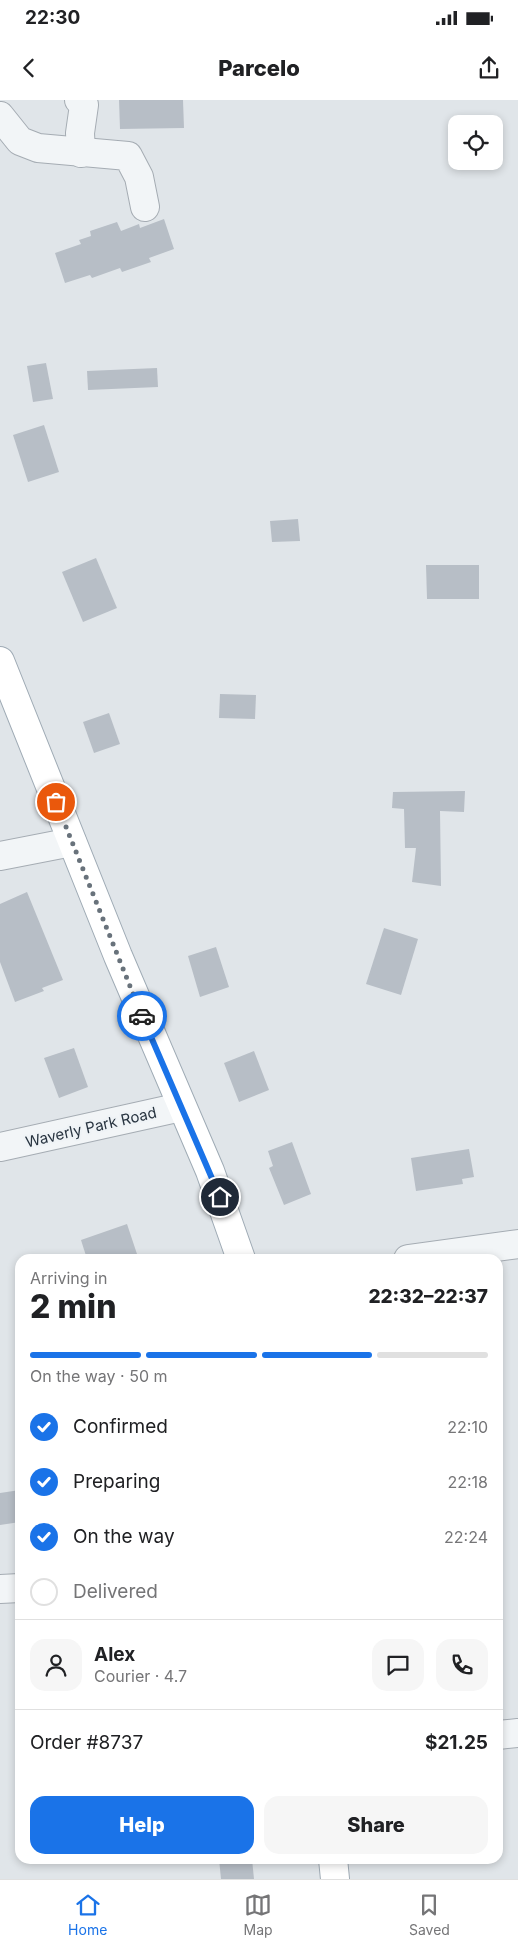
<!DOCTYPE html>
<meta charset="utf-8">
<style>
body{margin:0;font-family:Inter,sans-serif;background:#f6f6f6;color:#202124;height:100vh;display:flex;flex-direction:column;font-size:19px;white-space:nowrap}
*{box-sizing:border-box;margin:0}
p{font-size:16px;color:#757577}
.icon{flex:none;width:28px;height:28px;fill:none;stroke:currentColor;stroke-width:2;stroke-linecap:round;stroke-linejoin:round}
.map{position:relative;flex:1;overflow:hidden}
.panel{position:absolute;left:15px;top:1154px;width:488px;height:610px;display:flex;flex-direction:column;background:#fff;border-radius:15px;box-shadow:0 2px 8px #0003}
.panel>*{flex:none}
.buttons{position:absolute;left:448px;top:15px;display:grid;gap:10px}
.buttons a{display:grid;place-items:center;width:55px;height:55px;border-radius:10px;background:#fff;box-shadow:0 2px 8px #0003;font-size:25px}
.pin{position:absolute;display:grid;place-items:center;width:42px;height:42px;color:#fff;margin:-21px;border:2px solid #fff;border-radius:50%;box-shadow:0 1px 5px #0007}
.courier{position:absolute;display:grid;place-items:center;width:50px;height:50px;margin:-25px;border:4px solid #1a73e8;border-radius:50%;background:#fff;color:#222;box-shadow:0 1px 6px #0007}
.headline em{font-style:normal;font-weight:800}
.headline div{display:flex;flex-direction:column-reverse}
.headline{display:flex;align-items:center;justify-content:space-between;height:85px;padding:0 15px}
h1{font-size:32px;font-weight:800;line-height:38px}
.bar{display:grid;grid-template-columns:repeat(4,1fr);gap:8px 5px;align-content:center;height:60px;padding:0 15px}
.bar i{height:6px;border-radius:4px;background:#e0e0e0}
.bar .on{background:#1a73e8}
.bar p{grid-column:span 4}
.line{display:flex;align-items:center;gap:12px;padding:0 15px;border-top:1px solid #e0e0e0}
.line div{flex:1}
.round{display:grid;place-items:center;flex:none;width:52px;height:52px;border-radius:15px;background:#f6f6f6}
ol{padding:0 15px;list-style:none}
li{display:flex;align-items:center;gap:15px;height:55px}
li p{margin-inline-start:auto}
li .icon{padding:5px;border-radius:50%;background:#1a73e8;color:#fff;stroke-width:4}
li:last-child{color:#757577}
li i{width:28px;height:28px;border:2px solid #e0e0e0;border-radius:50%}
.action{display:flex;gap:10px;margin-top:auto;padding:10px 15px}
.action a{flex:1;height:58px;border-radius:15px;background:#1a73e8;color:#fff;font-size:20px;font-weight:800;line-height:58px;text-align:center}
.action a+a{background:#f6f6f6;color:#202124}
.status{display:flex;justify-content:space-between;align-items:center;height:35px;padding:0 25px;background:#fff;direction:ltr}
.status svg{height:14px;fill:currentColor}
header{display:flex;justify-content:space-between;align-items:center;height:65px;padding:0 15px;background:#fff;font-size:22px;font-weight:800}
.tabs{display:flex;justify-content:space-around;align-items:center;height:70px;border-top:1px solid #e0e0e0;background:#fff;font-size:14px;color:#757577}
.tabs a{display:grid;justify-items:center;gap:2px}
.tabs .on{color:#1a73e8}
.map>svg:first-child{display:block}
</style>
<div class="status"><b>22:30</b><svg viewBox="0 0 49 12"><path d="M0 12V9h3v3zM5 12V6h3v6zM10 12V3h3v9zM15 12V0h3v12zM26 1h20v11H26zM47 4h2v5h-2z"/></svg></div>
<header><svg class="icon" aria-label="back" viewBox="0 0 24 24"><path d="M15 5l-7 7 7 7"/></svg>Parcelo<svg class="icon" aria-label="share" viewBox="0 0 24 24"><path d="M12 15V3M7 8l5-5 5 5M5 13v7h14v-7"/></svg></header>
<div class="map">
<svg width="518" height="1779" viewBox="0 0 518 1779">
<rect width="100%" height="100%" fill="#e0e5e9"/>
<g fill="#b7bec6">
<path d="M 119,0 L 183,0 L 184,28 L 120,29 Z"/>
<path d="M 164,119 L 174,149 L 149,158 L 151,162 L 122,172 L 120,168 L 92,178 L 90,175 L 65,183 L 55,153 L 81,144 L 79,140 L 91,136 L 90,131 L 117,122 L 121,131 L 139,124 L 140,128 Z"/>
<path d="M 46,263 L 53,299 L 33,302 L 27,266 Z"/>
<path d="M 157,268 L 158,287 L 88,290 L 87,271 Z"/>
<path d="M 44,325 L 59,372 L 28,382 L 13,335 Z"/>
<path d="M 298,419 L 300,441 L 272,442 L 270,421 Z"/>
<path d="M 96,458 L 117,508 L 83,522 L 62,472 Z"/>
<path d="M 426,465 L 479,465 L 479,499 L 427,499 Z"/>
<path d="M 220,594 L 256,595 L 255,619 L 219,618 Z"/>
<path d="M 109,613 L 120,644 L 94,653 L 83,622 Z"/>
<path d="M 465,691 L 464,712 L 440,711 L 441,786 L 412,782 L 416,748 L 405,748 L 404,709 L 392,708 L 393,692 Z"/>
<path d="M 27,792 L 63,880 L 42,888 L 44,891 L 15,902 L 0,862 L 0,804 Z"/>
<path d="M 384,828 L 418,839 L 401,895 L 366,884 Z"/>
<path d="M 216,847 L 229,887 L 200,897 L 188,856 Z"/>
<path d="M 74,948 L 88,987 L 59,998 L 44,958 Z"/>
<path d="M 254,951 L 269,990 L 239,1002 L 224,963 Z"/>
<path d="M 292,1042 L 311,1094 L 284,1105 L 269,1068 L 273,1066 L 268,1051 Z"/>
<path d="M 469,1049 L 474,1077 L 462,1079 L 463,1084 L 416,1091 L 411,1058 Z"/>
<path d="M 127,1124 L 137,1154 L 124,1159 L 87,1159 L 81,1140 Z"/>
<path d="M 20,1390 L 20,1422 L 0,1425 L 0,1393 Z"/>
<path d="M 219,1759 L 252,1759 L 254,1779 L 221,1779 Z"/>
</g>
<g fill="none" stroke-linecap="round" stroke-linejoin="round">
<g stroke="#a5acb3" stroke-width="30">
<g id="minor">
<path d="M 79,0 L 84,5 L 80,33 L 81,53"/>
<path d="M 0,16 L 20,41 L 38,48 L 128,56 L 139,77 L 145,107"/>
<path d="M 0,756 L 72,742"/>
<path d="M 0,1047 L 181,1007"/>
<path d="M 408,1159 L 518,1144"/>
<path d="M 0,1489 L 20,1488"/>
<path d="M 498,1635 L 518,1633"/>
</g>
</g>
<g stroke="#9fabb5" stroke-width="30">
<g id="major">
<path d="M 0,561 L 118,856 L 210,1071 L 241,1159"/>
<path d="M 333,1759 L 335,1779"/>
</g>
</g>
<use href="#minor" stroke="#f2f5f7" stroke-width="28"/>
<use href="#major" stroke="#fff" stroke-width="28"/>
</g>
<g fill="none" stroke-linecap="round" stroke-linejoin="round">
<path stroke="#68727b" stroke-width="5" stroke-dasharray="0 9" d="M 56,702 L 142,916"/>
<path stroke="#1a73e8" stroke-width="6" d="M 142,916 L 220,1097"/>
</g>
<g text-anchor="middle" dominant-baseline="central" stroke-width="4.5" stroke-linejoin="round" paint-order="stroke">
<g font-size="15" fill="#283440" stroke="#eff3f6">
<text transform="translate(91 1027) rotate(-13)">Waverly Park Road</text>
</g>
</g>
</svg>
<div class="buttons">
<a><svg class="icon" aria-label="locate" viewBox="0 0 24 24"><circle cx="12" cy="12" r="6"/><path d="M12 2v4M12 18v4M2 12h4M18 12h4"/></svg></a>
</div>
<div class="pin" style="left:56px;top:702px;background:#ea580c"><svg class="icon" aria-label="bag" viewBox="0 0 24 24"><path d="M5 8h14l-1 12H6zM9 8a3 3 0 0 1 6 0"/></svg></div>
<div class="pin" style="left:220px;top:1097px;background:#1f2937"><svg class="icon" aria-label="home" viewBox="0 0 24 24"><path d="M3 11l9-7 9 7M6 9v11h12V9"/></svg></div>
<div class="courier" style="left:142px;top:916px"><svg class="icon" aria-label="car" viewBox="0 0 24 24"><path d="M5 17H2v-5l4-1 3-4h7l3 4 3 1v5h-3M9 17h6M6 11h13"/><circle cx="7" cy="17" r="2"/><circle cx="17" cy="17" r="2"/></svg></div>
<section class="panel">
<div class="headline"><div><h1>2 min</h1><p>Arriving in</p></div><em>22:32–22:37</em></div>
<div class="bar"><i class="on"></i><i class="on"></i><i class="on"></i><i></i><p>On the way · 50 m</p></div>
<ol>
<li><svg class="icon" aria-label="check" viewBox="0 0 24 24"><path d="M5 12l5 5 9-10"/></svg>Confirmed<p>22:10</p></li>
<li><svg class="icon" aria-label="check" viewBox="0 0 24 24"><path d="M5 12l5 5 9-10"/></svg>Preparing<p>22:18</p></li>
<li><svg class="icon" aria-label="check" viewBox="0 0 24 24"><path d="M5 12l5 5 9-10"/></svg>On the way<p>22:24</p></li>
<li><i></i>Delivered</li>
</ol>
<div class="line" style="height:90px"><a class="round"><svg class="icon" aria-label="person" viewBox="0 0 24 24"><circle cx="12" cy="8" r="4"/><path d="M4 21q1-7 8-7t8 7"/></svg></a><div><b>Alex</b><p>Courier · 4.7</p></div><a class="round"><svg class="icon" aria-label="chat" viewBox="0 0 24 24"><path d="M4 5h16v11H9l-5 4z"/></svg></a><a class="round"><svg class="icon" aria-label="phone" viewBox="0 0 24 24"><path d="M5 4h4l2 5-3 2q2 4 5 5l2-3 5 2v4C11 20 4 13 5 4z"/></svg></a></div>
<div class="line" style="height:65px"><div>Order #8737</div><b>$21.25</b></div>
<div class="action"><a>Help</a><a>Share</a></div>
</section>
</div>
<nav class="tabs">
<a class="on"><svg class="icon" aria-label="home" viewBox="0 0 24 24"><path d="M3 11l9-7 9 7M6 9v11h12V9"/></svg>Home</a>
<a><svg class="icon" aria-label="map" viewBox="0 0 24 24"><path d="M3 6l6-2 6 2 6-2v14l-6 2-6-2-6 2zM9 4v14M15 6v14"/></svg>Map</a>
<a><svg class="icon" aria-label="saved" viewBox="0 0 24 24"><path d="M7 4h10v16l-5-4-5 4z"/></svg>Saved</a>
</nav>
